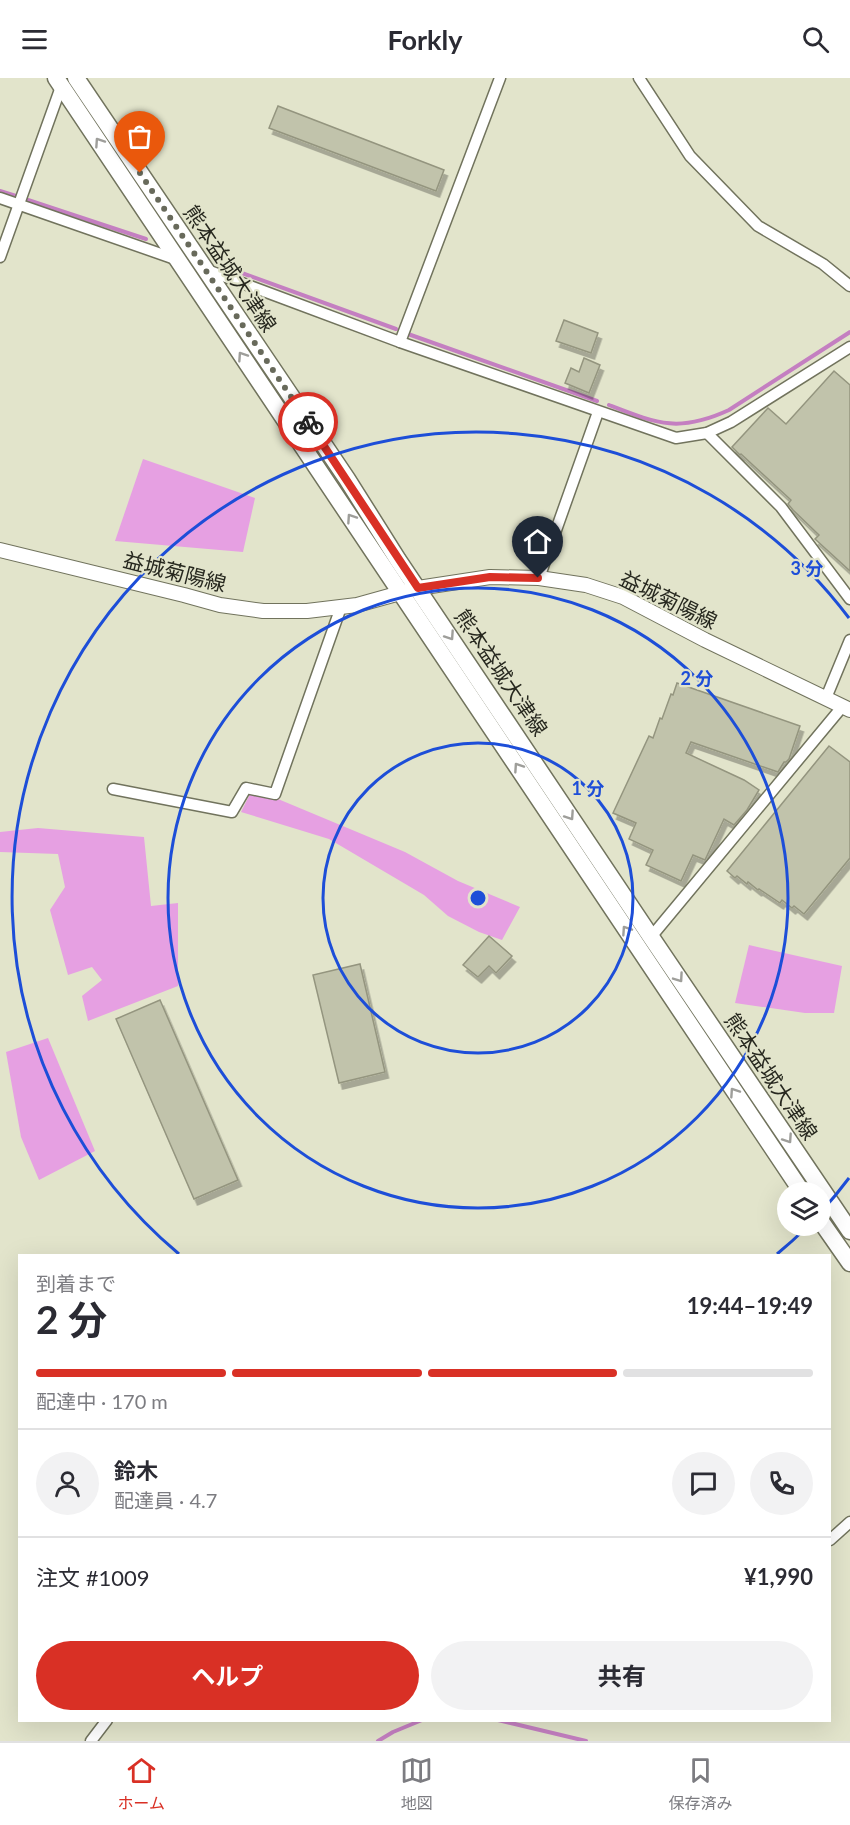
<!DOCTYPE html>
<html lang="ja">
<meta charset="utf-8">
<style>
body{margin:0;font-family:Lato,"Noto Sans JP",sans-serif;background:#f2f2f3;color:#2b2b33;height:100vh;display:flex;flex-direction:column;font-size:22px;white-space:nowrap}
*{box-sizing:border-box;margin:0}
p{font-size:20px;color:#7c7c81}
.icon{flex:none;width:33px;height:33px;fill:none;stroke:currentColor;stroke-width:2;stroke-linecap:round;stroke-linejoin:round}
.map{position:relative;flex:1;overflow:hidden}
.drawer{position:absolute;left:18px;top:1176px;width:813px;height:468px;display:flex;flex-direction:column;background:#fff;border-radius:0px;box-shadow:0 6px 24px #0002}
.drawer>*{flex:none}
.tools{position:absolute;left:777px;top:1104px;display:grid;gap:12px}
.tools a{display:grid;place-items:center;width:54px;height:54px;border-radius:50%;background:#fff;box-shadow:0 6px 24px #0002;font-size:30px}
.pin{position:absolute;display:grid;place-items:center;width:51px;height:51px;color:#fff;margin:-62px -26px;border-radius:50% 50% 50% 0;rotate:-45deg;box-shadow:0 0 6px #0007}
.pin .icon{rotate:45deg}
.courier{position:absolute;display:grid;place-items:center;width:60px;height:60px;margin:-30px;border:4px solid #d93025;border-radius:50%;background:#fff;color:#222;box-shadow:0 2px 8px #0007}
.summary em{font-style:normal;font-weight:700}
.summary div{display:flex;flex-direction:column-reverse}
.summary{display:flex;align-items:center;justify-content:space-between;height:102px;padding:0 18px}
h1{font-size:39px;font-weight:700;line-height:45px}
.bar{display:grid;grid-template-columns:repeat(4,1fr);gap:9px 6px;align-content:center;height:72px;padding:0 18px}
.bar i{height:8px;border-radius:4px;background:#e1e1e2}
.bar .current{background:#d93025}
.bar p{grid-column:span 4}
.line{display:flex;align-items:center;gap:15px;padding:0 18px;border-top:2px solid #e1e1e2}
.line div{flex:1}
.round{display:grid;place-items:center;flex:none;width:63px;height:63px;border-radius:32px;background:#f2f2f3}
.action{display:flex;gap:12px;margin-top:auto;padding:12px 18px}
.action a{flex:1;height:69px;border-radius:36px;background:#d93025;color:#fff;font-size:24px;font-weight:700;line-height:69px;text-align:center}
.action a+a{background:#f2f2f3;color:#2b2b33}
header{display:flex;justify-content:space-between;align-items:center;height:78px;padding:0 18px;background:#fff;font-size:27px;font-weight:700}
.dock{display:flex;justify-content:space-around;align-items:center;height:84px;border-top:2px solid #e1e1e2;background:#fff;font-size:16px;color:#7c7c81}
.dock a{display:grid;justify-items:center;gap:3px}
.dock .current{color:#d93025}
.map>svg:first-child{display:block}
</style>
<header><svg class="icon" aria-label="menu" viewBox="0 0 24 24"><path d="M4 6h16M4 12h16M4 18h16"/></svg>Forkly<svg class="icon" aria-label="search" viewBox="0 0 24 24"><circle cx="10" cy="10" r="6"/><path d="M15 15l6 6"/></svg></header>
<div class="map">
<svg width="850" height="1663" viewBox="0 0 850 1663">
<defs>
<filter id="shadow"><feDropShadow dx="3.5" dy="6" stdDeviation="0" flood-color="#0004"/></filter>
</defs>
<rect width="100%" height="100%" fill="#e2e4cb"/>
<g fill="#e6a0e2">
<path d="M 143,381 L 255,420 L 243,474 L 115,463 Z"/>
<path d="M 251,714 L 278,721 L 405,774 L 458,803 L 520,829 L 502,862 L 479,854 L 448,838 L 424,817 L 329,761 L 241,734 Z"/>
<path d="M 38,750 L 144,759 L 151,828 L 178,825 L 178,908 L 88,943 L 82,918 L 102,902 L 92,889 L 68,897 L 50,832 L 65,809 L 58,776 L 0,774 L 0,754 Z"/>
<path d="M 749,867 L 842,888 L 834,935 L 805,935 L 735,925 Z"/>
<path d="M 48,960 L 95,1073 L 39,1102 L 21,1059 L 6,974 Z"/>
</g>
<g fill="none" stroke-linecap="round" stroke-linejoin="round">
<g stroke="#c47fc1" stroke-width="4">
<path d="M 0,113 L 16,118"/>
<path d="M 28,122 L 146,161"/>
<path d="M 228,190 L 396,251"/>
<path d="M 408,256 L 597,323"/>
<path d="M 609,327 C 658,346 679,355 729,332 L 850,254"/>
<path d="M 498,1642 L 586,1663"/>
<path d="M 378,1663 L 393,1654 L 422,1642"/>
</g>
</g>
<g fill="#c1c3ab" stroke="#94957f" stroke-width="1.5" filter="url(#shadow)">
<path d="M 278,28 L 444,92 L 436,113 L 269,50 Z"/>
<path d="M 564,242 L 598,255 L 591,275 L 556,263 Z"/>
<path d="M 584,280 L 600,287 L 589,315 L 565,305 L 571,290 L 579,294 Z"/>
<path d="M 834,293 L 850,307 L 850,493 L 815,461 L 819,457 L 793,432 L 788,426 L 791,422 L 741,376 L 740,377 L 732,369 L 768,330 L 786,346 Z"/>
<path d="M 677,605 L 800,648 L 789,681 L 786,684 L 784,684 L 778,694 L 691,664 L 686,675 L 744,702 L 759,712 L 747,732 L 734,747 L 724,741 L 705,782 L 693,777 L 681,803 L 646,787 L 653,772 L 629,761 L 636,745 L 613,735 L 649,658 L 653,660 L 660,640 L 662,641 L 671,616 L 673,617 Z"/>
<path d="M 829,668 L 850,684 L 850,780 L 804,836 L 794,828 L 792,830 L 782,822 L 780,825 L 759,811 L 758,812 L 748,804 L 747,806 L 737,798 L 735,800 L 727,793 Z"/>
<path d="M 489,858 L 512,878 L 496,895 L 489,888 L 478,899 L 463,887 Z"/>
<path d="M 360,886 L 385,994 L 339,1005 L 313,897 Z"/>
<path d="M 160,922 L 238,1102 L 194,1121 L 116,941 Z"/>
</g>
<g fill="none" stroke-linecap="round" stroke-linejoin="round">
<g stroke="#71735d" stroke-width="13">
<g id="minor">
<path d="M 639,0 L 690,78 L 758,148 L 823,186 L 850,208"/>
<path d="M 0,120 L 178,182"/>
<path d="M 0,179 L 62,6"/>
<path d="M 207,192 L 400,264 L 676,360 L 707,355 L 731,344 L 850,269"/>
<path d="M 400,264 L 500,0"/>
<path d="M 707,355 L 781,429 L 850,521"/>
<path d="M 539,500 L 598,334"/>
<path d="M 826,620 L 850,562"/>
<path d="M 113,711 L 232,734 L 246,710 L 275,716 L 341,529"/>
<path d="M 651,859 L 842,629"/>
<path d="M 830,1462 L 850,1444"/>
<path d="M 91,1663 L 107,1642"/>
</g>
</g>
<g stroke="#71735d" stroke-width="16">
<path id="secondary" d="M 0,472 L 184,517 L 220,527 L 263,533 L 307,533 L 357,527 L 418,510 L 490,499 L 539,500 L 586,507 L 623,519 L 705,562 L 850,632"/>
</g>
<g stroke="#71735d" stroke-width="19">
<g id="primary">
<path d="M 56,0 L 802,1114"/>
<path d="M 76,0 L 347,401 L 398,482 L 651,859 L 850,1153"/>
<path d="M 820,1142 L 850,1185"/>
</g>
</g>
<use href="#minor" stroke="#fff" stroke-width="10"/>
<use href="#secondary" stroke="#fff" stroke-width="14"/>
<use href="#primary" stroke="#fff" stroke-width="16"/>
</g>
<defs><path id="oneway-chevron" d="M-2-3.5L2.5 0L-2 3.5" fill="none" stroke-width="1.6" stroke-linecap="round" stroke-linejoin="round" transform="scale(1.5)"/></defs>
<g stroke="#9e9e9a">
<use href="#oneway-chevron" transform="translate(99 64) rotate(-124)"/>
<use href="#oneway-chevron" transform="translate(242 278) rotate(-124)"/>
<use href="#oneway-chevron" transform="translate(351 440) rotate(-124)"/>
<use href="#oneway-chevron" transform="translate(450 558) rotate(56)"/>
<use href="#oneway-chevron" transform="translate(518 689) rotate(-124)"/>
<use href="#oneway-chevron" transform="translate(570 738) rotate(56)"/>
<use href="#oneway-chevron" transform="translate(626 852) rotate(-124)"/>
<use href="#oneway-chevron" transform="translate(679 900) rotate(55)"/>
<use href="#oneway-chevron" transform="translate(734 1014) rotate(-124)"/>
<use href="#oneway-chevron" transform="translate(788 1061) rotate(56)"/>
</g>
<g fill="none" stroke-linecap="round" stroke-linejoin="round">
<path stroke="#686a5b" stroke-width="6" stroke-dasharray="0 10.8" d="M 140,95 L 308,344"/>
<path stroke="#d93025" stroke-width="8" d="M 308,344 L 418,510 L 490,499 L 538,500"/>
</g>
<g fill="none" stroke="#1d4ed8" stroke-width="3">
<circle cx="478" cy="820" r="155"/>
<circle cx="478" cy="820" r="310"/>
<path d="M849 1100A465 465 0 0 1 821 1134M807 1149A465 465 0 0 1 777 1176M179 1176A465 465 0 1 1 849 540"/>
</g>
<g text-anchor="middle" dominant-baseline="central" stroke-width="4.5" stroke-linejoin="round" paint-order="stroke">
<g font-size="21" fill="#27281f" stroke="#e2e4cb">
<text transform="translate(231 190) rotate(56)">熊本益城大津線</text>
<text transform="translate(175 493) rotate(14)">益城菊陽線</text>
<text transform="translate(669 521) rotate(26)">益城菊陽線</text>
<text transform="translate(502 594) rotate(56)">熊本益城大津線</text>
<text transform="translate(772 998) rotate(56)">熊本益城大津線</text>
</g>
</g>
<circle cx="478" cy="820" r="9" fill="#1d4ed8" stroke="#e2e4cb" stroke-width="3"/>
<g font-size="18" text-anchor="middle" font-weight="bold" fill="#1d4ed8" stroke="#e2e4cb" stroke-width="4.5" stroke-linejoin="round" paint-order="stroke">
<text x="807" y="497">3 分</text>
<text x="697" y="607">2 分</text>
<text x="588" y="717">1 分</text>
</g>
</svg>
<div class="tools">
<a><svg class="icon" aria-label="layers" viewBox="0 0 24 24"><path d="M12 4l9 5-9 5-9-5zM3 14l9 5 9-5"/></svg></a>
</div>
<div class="pin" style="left:140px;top:95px;background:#ea580c"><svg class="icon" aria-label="bag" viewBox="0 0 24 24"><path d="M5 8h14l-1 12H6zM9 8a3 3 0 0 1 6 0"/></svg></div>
<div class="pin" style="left:538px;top:500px;background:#1f2937"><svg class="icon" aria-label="home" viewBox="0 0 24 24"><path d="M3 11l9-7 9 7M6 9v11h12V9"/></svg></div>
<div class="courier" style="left:308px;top:344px"><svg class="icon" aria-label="bike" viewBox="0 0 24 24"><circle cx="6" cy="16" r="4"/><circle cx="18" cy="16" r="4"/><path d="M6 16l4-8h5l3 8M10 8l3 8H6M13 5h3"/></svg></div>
<section class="drawer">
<div class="summary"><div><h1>2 分</h1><p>到着まで</p></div><em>19:44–19:49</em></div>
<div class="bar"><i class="current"></i><i class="current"></i><i class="current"></i><i></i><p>配達中 · 170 m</p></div>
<div class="line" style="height:108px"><a class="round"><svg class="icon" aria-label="person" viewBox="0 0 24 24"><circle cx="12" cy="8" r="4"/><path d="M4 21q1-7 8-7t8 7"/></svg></a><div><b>鈴木</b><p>配達員 · 4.7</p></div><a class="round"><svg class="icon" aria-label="chat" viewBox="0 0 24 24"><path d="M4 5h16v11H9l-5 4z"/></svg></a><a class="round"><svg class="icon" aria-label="phone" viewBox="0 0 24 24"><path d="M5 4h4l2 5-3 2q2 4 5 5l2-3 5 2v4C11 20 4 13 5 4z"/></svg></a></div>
<div class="line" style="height:78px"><div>注文 #1009</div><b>¥1,990</b></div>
<div class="action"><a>ヘルプ</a><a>共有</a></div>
</section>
</div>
<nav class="dock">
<a class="current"><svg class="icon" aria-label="home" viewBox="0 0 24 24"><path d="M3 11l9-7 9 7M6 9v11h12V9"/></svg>ホーム</a>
<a><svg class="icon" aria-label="map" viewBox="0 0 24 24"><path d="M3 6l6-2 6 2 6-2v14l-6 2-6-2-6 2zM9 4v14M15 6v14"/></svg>地図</a>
<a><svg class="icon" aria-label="saved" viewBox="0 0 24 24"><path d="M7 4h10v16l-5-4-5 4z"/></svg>保存済み</a>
</nav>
